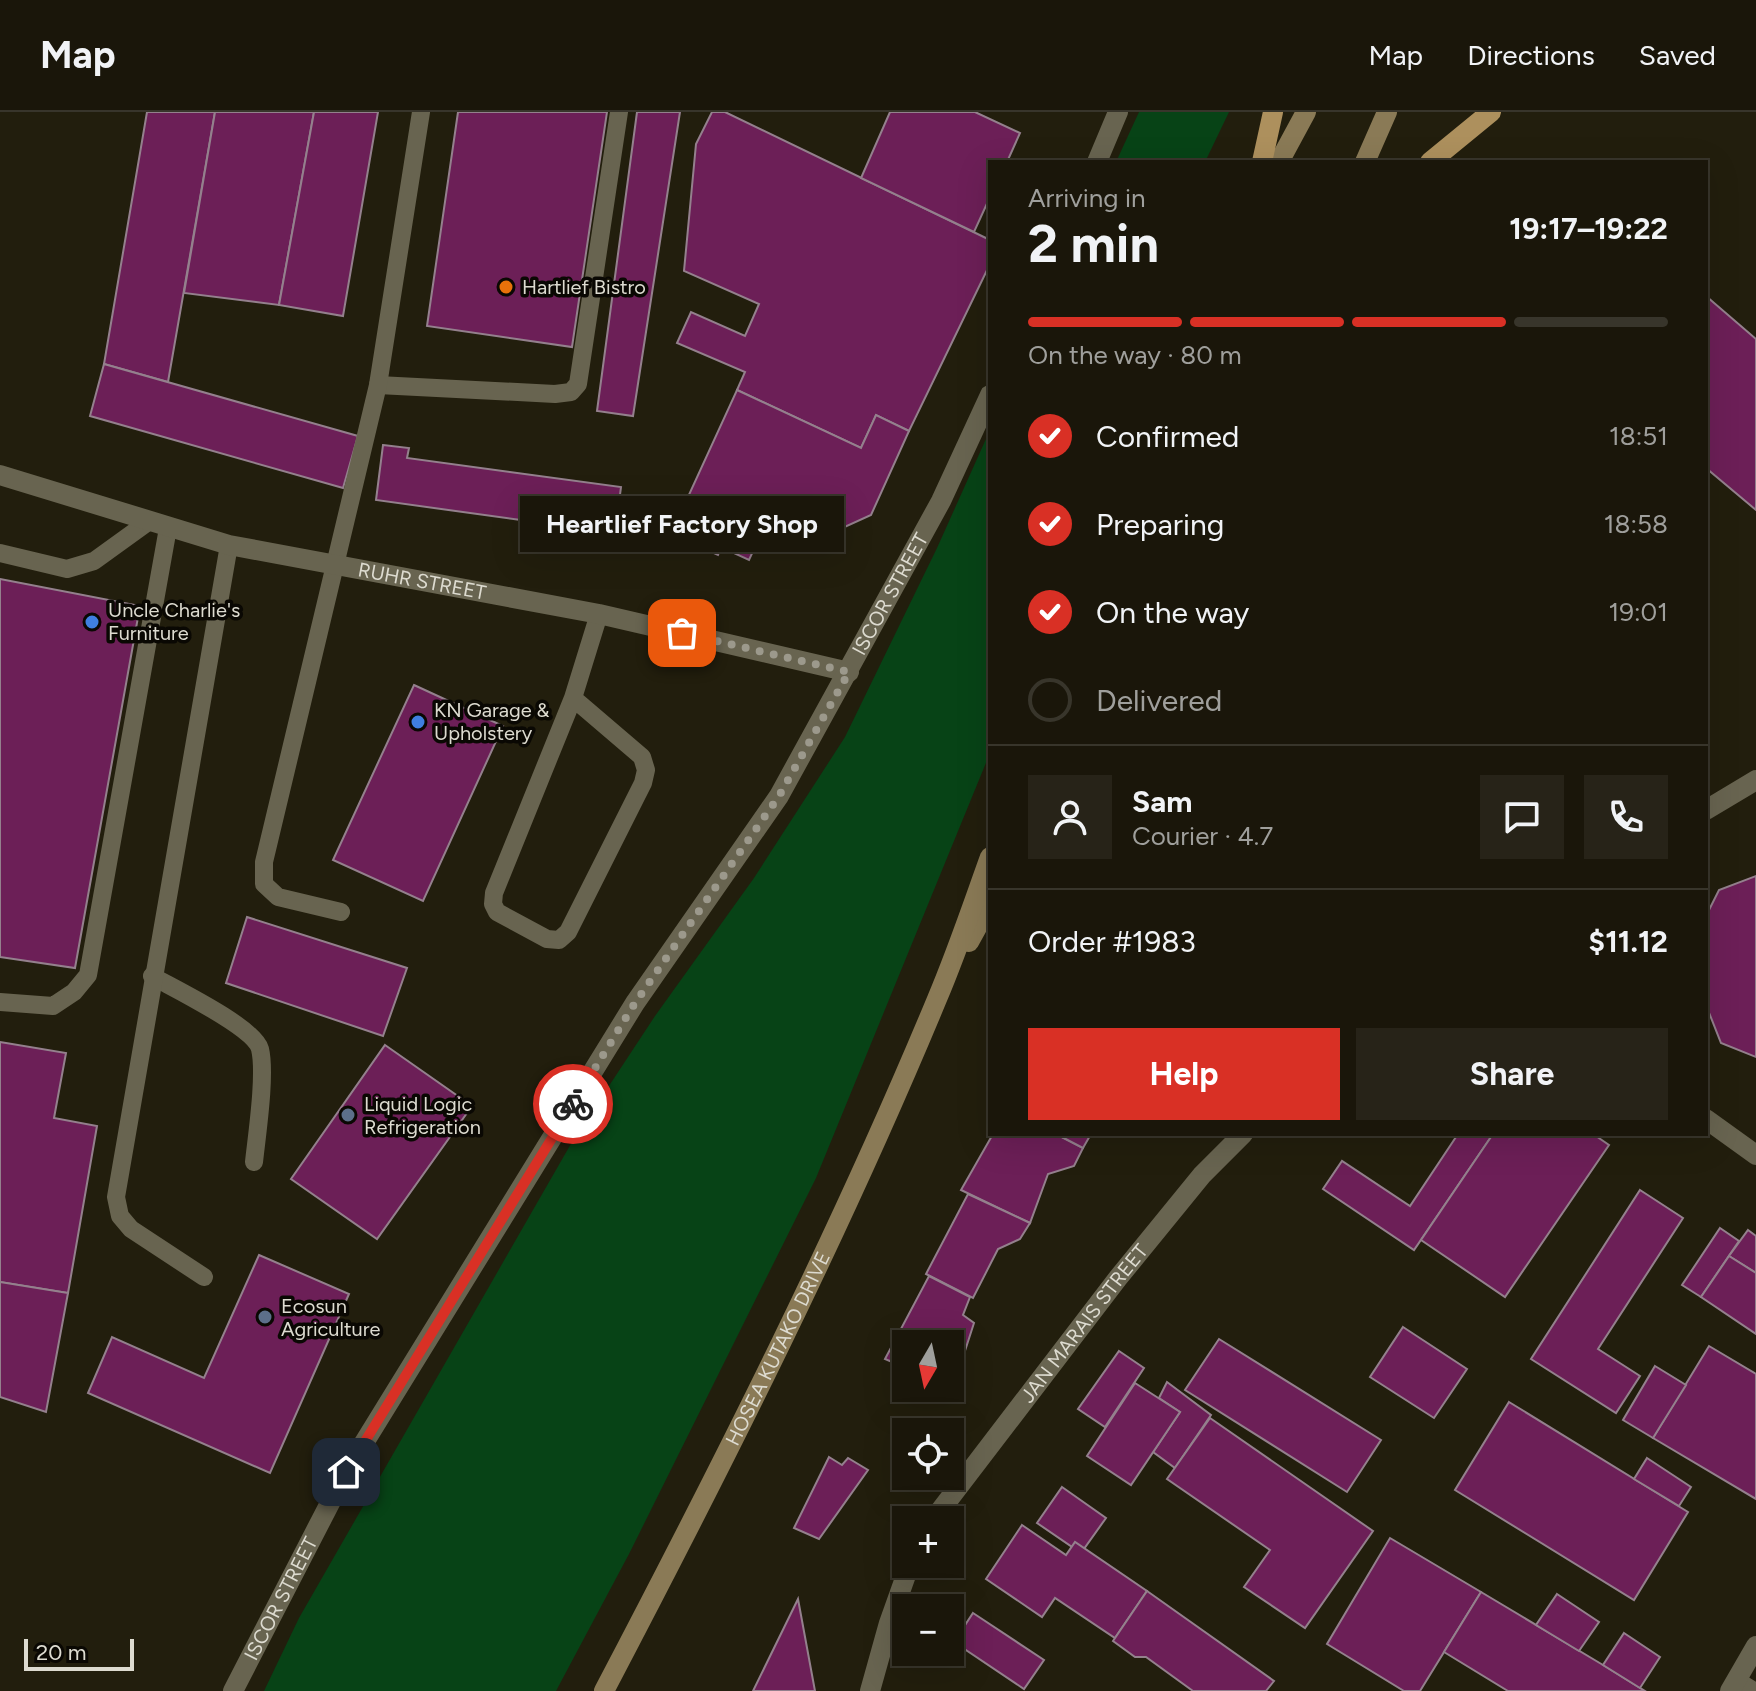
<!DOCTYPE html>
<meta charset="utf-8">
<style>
body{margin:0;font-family:Figtree,sans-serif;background:#272318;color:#f1f3f6;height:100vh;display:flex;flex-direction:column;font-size:30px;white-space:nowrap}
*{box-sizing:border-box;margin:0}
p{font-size:26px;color:#9f9f9c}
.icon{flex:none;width:44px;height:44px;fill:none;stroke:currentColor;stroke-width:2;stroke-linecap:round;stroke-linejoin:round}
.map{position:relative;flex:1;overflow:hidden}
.drawer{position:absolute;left:988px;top:48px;width:720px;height:976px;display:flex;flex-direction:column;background:#1a160a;border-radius:0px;box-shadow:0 8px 32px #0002,0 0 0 2px #38352b}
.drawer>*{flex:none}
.needle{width:52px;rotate:189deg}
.fabs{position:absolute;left:892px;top:1218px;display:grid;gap:16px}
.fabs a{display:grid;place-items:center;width:72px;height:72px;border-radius:0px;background:#1a160a;box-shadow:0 8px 32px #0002,0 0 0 2px #38352b;font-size:40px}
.scale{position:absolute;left:24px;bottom:20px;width:110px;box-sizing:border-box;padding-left:8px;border:4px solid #dddbd0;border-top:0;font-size:22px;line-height:28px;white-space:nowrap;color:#dddbd0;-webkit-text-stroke:6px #0a0803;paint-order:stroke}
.pin{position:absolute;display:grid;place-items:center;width:68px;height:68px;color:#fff;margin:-34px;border-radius:16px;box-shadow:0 4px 12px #0006}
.courier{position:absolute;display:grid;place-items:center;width:80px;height:80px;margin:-40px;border:6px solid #d93025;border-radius:50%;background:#fff;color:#222;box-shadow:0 2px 10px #0007}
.bubble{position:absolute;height:56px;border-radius:0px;background:#1a160a;box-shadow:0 8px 32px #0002,0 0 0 2px #38352b;font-size:26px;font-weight:700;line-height:56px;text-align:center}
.head em{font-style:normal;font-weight:700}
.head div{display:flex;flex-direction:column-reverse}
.head{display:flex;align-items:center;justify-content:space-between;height:136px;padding:0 40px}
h1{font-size:52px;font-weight:700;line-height:60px}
.bar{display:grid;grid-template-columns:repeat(4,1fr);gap:12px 8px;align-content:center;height:96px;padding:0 40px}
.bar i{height:10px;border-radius:6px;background:#38352b}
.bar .on{background:#d93025}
.bar p{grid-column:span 4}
.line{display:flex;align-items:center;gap:20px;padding:0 40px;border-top:2px solid #38352b}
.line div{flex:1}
.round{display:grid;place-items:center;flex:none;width:84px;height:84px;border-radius:0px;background:#272318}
ol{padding:0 40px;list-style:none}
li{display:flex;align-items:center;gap:24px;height:88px}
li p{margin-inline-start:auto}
li .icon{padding:8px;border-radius:50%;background:#d93025;color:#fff;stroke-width:4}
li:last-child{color:#9f9f9c}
li i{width:44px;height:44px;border:4px solid #38352b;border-radius:50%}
.cta{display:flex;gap:16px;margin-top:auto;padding:16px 40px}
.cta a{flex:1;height:92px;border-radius:0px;background:#d93025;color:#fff;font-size:32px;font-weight:700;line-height:92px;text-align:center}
.cta a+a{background:#272318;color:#f1f3f6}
header{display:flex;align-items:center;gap:48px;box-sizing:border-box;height:112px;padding:0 40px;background:#1a160a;border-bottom:2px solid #38352b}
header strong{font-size:38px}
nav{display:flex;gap:44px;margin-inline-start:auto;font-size:28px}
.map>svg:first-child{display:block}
</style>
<header>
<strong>Map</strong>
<nav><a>Map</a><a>Directions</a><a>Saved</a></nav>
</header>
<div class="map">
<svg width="1756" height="1579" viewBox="0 0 1756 1579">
<rect width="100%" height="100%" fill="#221e0d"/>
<g fill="#074316">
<path d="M 1139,0 L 1229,0 L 1205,50 L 1116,50 Z"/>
<path d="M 990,318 L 990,641 L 816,1066 L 629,1442 L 556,1579 L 264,1579 L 299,1506 L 572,1030 L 655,904 L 754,766 L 845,625 L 937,436 Z"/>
</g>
<g fill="#6c1f57" stroke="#94808d" stroke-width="2">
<path d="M 147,0 L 215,0 L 168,270 L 104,252 Z"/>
<path d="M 215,0 L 314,0 L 279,193 L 184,181 Z"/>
<path d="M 314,0 L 378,0 L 343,204 L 279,193 Z"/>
<path d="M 458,0 L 607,0 L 572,235 L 427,214 Z"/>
<path d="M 637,0 L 680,0 L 633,304 L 597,299 Z"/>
<path d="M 712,0 L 725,0 L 990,128 L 990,152 L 909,319 L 876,303 L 861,336 L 737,278 L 745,260 L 677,231 L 691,200 L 745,224 L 759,192 L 684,159 L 696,32 Z"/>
<path d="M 890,0 L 975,0 L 1020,21 L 1007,50 L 990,50 L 990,85 L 974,120 L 861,66 Z"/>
<path d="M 1706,184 L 1756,227 L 1756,398 L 1706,356 Z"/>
<path d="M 104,252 L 358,324 L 343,376 L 90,304 Z"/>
<path d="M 737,278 L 861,336 L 876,303 L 909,319 L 871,403 L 803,434 L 774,422 L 770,429 L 760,424 L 749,448 L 721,435 L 718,443 L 671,422 Z"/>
<path d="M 383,333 L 409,336 L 407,346 L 621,375 L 615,421 L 376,388 Z"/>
<path d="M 0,467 L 140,494 L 75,856 L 0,845 Z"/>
<path d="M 414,573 L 503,614 L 423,789 L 333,748 Z"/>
<path d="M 1756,764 L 1756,945 L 1721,931 L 1706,893 L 1706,804 L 1719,778 Z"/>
<path d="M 247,805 L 407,856 L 383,924 L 226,871 Z"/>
<path d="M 0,930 L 66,941 L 54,1006 L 97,1014 L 68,1181 L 0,1170 Z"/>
<path d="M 385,933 L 472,994 L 377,1127 L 291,1067 Z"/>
<path d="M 993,1022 L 1056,1022 L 1083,1036 L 1074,1054 L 1048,1062 L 1030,1111 L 961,1078 Z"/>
<path d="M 1056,1022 L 1091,1022 L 1083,1036 Z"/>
<path d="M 1458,1022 L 1493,1022 L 1414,1138 L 1323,1077 L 1342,1049 L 1410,1094 Z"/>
<path d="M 1493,1022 L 1593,1022 L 1609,1033 L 1505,1185 L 1421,1128 Z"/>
<path d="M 1640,1078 L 1683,1106 L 1598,1237 L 1640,1264 L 1616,1301 L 1531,1247 Z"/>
<path d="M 968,1082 L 1030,1111 L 1020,1127 L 998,1137 L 973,1186 L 926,1162 Z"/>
<path d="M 1720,1116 L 1739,1129 L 1701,1185 L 1682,1173 Z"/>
<path d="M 1748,1118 L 1756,1124 L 1756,1161 L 1729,1144 Z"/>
<path d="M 259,1143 L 349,1182 L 270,1361 L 88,1281 L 112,1225 L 204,1266 Z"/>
<path d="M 1729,1144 L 1756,1161 L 1756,1222 L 1701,1185 Z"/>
<path d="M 929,1164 L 970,1185 L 963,1203 L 974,1211 L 964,1242 L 955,1238 L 950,1252 L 950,1232 L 906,1232 L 906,1256 L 885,1247 Z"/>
<path d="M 0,1170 L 68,1181 L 46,1300 L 0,1285 Z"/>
<path d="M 1403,1215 L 1467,1257 L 1434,1306 L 1370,1265 Z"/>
<path d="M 1219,1227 L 1381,1328 L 1347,1380 L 1185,1278 Z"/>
<path d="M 1709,1234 L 1756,1262 L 1756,1387 L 1653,1326 Z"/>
<path d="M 1119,1239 L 1144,1256 L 1105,1315 L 1078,1297 Z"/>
<path d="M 1655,1254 L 1686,1273 L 1653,1326 L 1623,1308 Z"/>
<path d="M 1167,1270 L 1211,1303 L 1175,1356 L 1153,1340 L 1180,1300 L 1159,1286 Z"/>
<path d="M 1135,1271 L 1180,1300 L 1131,1373 L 1087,1344 Z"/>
<path d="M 1509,1290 L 1688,1400 L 1634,1488 L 1455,1378 Z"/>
<path d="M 1210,1306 L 1373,1419 L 1305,1516 L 1244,1475 L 1270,1438 L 1167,1367 Z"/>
<path d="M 829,1345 L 842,1353 L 848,1346 L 868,1358 L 819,1427 L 794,1416 Z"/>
<path d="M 1647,1346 L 1691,1375 L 1679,1394 L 1634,1367 Z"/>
<path d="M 1062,1375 L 1106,1406 L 1081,1441 L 1037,1411 Z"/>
<path d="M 1022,1413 L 1066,1443 L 1075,1430 L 1147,1479 L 1115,1526 L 1055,1486 L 1042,1505 L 986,1467 Z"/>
<path d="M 1390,1426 L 1481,1480 L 1420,1579 L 1404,1579 L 1327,1532 Z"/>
<path d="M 1147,1479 L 1274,1569 L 1266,1579 L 1193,1579 L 1146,1545 L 1135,1545 L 1113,1529 Z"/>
<path d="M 1481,1480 L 1603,1553 L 1645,1579 L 1508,1579 L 1444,1540 Z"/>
<path d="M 1557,1482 L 1599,1510 L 1579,1539 L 1536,1513 Z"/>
<path d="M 798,1487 L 815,1579 L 753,1579 Z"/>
<path d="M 973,1501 L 1044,1548 L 1024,1577 L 954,1530 Z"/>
<path d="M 1624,1521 L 1660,1545 L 1640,1576 L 1603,1553 Z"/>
</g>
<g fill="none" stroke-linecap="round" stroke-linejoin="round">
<g stroke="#686450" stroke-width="18">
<path d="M 378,273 L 555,282 L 571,280 L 578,272 L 619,0"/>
<path d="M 0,441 L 67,457 L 94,449 L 148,410"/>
<path d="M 573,586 L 642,645 L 646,658 L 643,671 L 568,820 L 559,828 L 547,827 L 497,800 L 493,792 L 494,781 L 573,586 L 599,502"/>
<path d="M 341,800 L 278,785 L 264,772 L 264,750 L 378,273 L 421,0"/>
<path d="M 152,864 C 175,877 254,915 260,937 C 266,962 257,1022 254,1050"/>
<path d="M 0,890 L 53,894 L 74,880 L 88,863 L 168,416"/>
<path d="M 204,1165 L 131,1117 L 120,1104 L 116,1085 L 229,433"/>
<path d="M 1736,1568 L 1754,1579"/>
</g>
<g stroke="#686450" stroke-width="20">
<path d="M 1097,50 L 1118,0"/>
<path id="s1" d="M 0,363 L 229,433 L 599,502 L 849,560"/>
<path d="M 1706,698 L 1756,668"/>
<path d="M 1706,1007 L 1756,1043"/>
<path id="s2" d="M 933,1408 L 1118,1166 L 1202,1063 L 1243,1022"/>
<path id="s3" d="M 233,1579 L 346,1360 L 635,891 L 779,684 L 941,389 L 990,283"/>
<path d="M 870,1579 L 889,1511 L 910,1452"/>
<path d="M 1730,1579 L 1756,1534"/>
</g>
<g stroke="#8a7a56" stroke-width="20">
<path d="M 1279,50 L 1306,0"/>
<path d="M 1365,50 L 1387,0"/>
<path d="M 969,830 L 990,792"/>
<path id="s4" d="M 604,1579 C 723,1352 839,1123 937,887 C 957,840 973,792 990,745"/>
</g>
<g stroke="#ad905d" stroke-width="20">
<path d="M 1262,50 L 1273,0"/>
<path d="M 1430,50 L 1491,0"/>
</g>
</g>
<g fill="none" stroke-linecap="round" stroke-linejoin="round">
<path stroke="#9c998c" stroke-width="8" stroke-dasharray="0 14.4" d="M 573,992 L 635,891 L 779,684 L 849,560 L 682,521"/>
<path stroke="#d93025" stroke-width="10" d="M 346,1360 L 573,992"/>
</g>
<circle fill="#e8710a" stroke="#0a0803" stroke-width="3" cx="506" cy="175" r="8"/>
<g fill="#3f7fe0" stroke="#0a0803" stroke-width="3">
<circle cx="92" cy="510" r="8"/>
<circle cx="418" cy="610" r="8"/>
</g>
<g fill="#5c6f8a" stroke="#0a0803" stroke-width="3">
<circle cx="348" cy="1003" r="8"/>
<circle cx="265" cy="1205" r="8"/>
</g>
<g text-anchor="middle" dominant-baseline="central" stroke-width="7" stroke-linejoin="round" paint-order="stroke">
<g font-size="20" fill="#dddbd0" stroke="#0a0803" text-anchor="start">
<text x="522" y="175">Hartlief Bistro</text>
<text x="108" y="498">Uncle Charlie's<tspan x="108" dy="23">Furniture</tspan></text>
<text x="434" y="598">KN Garage &amp;<tspan x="434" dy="23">Upholstery</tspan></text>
<text x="364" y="992">Liquid Logic<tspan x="364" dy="23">Refrigeration</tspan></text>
<text x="281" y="1194">Ecosun<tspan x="281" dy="23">Agriculture</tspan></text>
</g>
<g font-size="20" fill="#dddbd0" stroke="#0a0803">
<text stroke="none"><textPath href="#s1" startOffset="436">RUHR STREET</textPath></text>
<text stroke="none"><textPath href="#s3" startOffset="1280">ISCOR STREET</textPath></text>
<text stroke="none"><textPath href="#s2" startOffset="248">JAN MARAIS STREET</textPath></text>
<text stroke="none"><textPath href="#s4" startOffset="384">HOSEA KUTAKO DRIVE</textPath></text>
<text stroke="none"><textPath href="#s3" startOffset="104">ISCOR STREET</textPath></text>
</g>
</g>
</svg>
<div class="fabs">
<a><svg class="needle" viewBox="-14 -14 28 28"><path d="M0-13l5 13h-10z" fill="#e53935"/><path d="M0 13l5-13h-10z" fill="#9f9f9c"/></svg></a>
<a><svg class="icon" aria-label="locate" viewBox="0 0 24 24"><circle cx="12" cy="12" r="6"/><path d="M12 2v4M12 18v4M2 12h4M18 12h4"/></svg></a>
<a>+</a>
<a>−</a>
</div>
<div class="scale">20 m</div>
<div class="pin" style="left:682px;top:521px;background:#ea580c"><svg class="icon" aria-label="bag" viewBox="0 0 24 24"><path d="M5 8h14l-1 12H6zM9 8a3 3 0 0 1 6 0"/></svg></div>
<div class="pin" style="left:346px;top:1360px;background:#1f2937"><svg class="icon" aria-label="home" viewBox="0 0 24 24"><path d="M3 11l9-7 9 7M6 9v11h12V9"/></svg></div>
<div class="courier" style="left:573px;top:992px"><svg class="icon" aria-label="bike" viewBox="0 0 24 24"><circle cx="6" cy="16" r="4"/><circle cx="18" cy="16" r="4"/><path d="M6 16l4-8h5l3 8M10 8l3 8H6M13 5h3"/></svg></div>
<div class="bubble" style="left:520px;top:384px;width:324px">Heartlief Factory Shop</div>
<section class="drawer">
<div class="head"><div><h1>2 min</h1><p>Arriving in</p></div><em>19:17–19:22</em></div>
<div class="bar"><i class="on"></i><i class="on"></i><i class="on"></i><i></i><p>On the way · 80 m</p></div>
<ol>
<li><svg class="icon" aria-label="check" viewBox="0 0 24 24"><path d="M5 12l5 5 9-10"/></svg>Confirmed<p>18:51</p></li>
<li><svg class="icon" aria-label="check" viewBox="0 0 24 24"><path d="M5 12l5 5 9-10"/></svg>Preparing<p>18:58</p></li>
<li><svg class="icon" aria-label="check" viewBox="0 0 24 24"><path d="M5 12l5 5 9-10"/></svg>On the way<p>19:01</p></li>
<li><i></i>Delivered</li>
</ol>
<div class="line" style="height:144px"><a class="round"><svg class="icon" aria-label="person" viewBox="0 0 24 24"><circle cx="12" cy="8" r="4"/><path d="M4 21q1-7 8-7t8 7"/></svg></a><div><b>Sam</b><p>Courier · 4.7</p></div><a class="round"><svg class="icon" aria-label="chat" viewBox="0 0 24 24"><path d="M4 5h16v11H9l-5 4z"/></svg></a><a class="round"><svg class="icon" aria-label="phone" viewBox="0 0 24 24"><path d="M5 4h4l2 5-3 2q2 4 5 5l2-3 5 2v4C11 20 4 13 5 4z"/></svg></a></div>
<div class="line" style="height:104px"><div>Order #1983</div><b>$11.12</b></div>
<div class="cta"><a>Help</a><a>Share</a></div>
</section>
</div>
